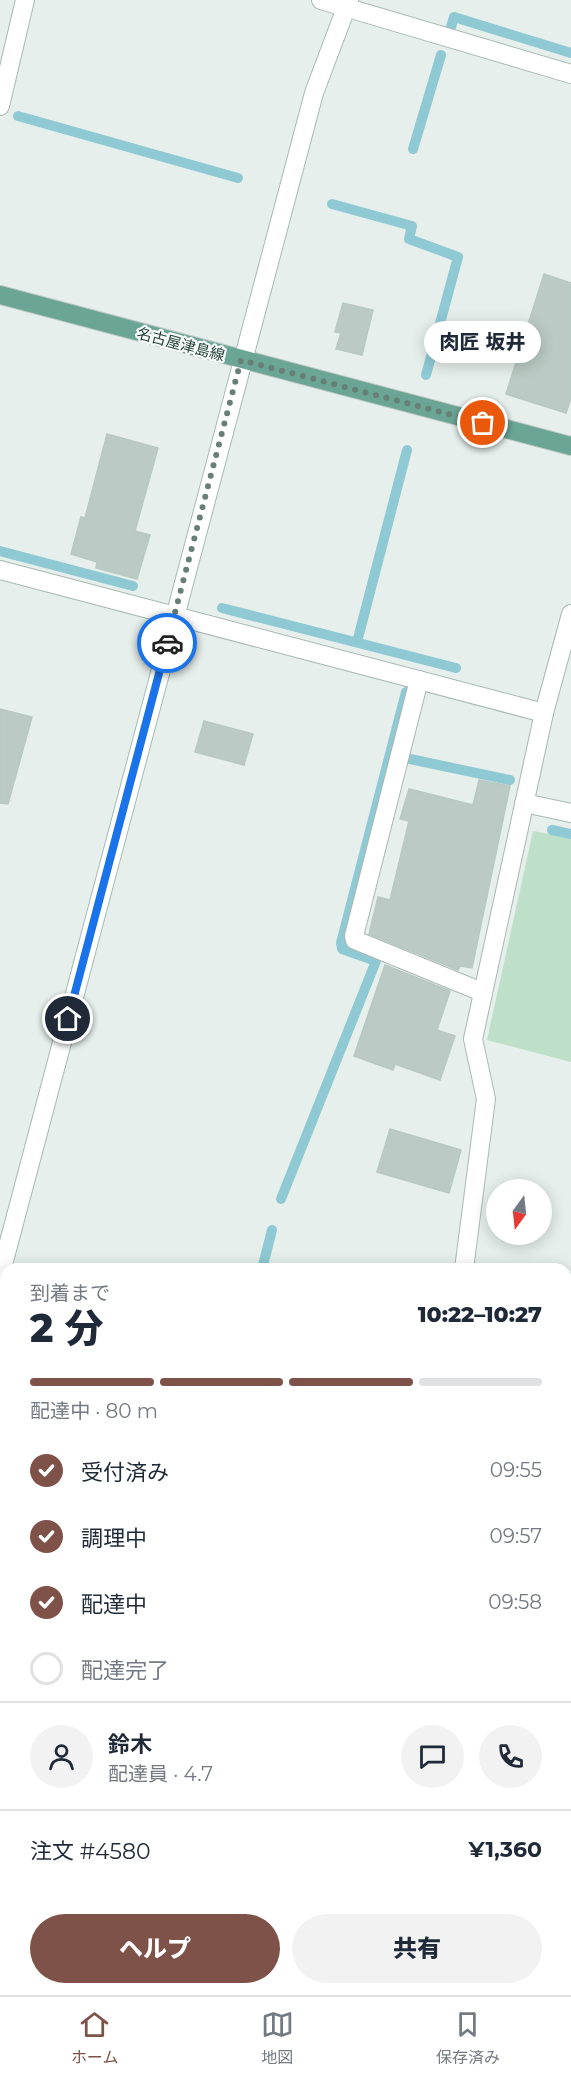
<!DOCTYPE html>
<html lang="ja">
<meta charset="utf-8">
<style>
body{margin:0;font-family:Montserrat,"Noto Sans JP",sans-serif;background:#f2f2f3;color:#1f2937;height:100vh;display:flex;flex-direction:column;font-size:22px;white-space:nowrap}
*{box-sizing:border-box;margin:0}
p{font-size:20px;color:#747a83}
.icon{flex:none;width:33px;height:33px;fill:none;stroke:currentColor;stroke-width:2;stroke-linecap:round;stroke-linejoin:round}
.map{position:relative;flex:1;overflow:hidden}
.panel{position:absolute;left:0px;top:1263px;width:572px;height:732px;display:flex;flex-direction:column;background:#fff;border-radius:18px 18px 0 0;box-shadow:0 3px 15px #0003}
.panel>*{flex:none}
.needle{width:39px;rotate:195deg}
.fabs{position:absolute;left:486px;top:1179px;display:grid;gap:12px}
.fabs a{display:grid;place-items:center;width:66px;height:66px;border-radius:50%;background:#fff;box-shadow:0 3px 15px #0003;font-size:30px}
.pin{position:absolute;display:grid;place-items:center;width:51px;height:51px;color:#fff;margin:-26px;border:3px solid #fff;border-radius:50%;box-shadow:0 2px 6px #0007}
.courier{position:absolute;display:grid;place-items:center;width:60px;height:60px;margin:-30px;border:4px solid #1a73e8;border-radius:50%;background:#fff;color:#222;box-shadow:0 2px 8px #0007}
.bubble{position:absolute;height:42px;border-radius:21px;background:#fff;box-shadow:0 3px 15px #0003;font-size:20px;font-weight:800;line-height:42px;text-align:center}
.head em{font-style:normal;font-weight:800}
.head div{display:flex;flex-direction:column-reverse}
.head{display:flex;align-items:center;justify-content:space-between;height:102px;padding:0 30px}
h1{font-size:39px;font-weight:800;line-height:45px}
.bar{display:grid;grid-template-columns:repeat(4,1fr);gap:9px 6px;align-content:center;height:72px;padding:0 30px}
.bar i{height:8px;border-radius:4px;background:#e0e1e3}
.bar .active{background:#7f5249}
.bar p{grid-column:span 4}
.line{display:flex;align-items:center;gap:15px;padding:0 30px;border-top:2px solid #e0e1e3}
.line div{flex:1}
.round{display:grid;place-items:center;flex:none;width:63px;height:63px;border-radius:32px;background:#f2f2f3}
ol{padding:0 30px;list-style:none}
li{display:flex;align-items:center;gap:18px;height:66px}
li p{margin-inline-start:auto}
li .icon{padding:6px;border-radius:50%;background:#7f5249;color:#fff;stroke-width:4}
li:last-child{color:#747a83}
li i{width:33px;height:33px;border:3px solid #e0e1e3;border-radius:50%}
.primary-button{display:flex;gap:12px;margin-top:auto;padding:12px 30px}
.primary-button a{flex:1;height:69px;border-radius:36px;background:#7f5249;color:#fff;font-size:24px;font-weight:800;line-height:69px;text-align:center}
.primary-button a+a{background:#f2f2f3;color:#1f2937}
.menu{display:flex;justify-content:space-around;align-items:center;height:84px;border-top:2px solid #e0e1e3;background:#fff;font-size:16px;color:#747a83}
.menu a{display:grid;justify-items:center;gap:3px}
.menu .active{color:#7f5249}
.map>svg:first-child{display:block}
</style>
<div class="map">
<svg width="571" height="1995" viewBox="0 0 571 1995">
<rect width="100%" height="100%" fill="#e6efeb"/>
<path fill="#bfe0c8" d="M 533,831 L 571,838 L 571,1062 L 487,1040 Z"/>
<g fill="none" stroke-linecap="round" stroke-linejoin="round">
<g stroke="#8ec9d4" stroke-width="10">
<path d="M 451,27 L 454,17 L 571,53"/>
<path d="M 18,116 L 238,178"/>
<path d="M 413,149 L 441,55"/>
<path d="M 332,204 L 412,226 L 409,239 L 458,257 L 426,375"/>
<path d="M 0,551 L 133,586"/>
<path d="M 222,608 L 456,668"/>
<path d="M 357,642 L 407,450"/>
<path d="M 410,759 L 510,780"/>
<path d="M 552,830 L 571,834"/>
<path d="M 281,1199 L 376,961 L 342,949 L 341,943 L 406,692"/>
<path d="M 262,1269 L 272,1230"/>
</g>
</g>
<g fill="#bbcac4" stroke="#b8c9c2" stroke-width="1.5">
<path d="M 544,274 L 571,283 L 571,398 L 566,413 L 506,394 Z"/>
<path d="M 343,303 L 373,310 L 362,355 L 336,349 L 341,333 L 335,332 Z"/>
<path d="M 107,434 L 158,448 L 135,531 L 150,535 L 137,579 L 96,568 L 97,562 L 71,554 L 81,517 L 85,518 Z"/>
<path d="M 0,709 L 32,717 L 8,804 L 0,803 Z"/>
<path d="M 204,721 L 253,734 L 244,765 L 195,752 Z"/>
<path d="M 479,780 L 510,786 L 472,968 L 460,966 L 458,970 L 369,934 L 378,897 L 390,900 L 409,821 L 400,819 L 409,789 L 473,805 Z"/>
<path d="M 385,965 L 450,991 L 437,1030 L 455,1036 L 440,1080 L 395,1064 L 393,1070 L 354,1056 Z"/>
<path d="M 390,1129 L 461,1150 L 449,1193 L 377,1172 Z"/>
</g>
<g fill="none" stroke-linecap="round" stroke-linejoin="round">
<g stroke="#a8b8b2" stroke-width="20">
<g id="street">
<path d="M 321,0 L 571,74"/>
<path d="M 0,106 L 25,0"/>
<path d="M 0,570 L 544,713"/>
<path d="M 419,680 L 354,936 L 355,940 L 482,992"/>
<path d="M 524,803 L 571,813"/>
<path d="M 464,1269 L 486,1099 L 473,1039 L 544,713 L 571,614"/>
<path d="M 0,1607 L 6,1608"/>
<path d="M 566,1892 L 571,1894"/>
<path d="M 0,1918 L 6,1922"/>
<path d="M 566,1975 L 571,1955"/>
<path d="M 97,1989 L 106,1995"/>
<path d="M 343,1989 L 352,1995"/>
<path d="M 295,1995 L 297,1989"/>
<path d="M 560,1995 L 562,1989"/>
</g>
</g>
<g stroke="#a4bbb3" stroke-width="20">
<path id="secondary" d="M 0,1276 L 296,161 L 314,93 L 349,0"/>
</g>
<g stroke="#c2cac8" stroke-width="20">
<path id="primary" d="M 0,295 L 571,446"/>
</g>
<use href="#street" stroke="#fff" stroke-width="18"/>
<use href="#secondary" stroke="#fff" stroke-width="18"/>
<use href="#primary" stroke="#6aa596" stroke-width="18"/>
</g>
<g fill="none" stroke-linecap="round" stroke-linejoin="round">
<path stroke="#687f78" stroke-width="6" stroke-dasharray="0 10.8" d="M 167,643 L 241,360 L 483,423"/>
<path stroke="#1a73e8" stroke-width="8" d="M 68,1019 L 167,643"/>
</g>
<g text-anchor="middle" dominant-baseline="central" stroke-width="4.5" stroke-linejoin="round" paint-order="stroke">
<g font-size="15" fill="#24423a" stroke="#f7fbf9">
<text transform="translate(181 344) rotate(15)">名古屋津島線</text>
</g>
</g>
</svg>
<div class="fabs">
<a><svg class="needle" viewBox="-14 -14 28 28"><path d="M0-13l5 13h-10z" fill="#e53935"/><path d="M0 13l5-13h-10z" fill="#747a83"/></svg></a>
</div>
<div class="pin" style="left:483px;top:423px;background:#ea580c"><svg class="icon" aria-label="bag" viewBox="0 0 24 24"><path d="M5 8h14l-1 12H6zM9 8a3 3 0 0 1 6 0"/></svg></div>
<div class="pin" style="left:68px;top:1019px;background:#1f2937"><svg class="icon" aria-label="home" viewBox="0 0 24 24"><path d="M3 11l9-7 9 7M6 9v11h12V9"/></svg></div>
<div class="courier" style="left:167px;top:643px"><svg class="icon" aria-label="car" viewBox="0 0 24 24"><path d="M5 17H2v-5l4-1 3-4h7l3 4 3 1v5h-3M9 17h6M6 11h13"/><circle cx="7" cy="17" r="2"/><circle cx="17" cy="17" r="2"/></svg></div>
<div class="bubble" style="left:424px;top:321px;width:117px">肉匠 坂井</div>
<section class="panel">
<div class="head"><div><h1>2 分</h1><p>到着まで</p></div><em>10:22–10:27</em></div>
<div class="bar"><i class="active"></i><i class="active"></i><i class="active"></i><i></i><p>配達中 · 80 m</p></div>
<ol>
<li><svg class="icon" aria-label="check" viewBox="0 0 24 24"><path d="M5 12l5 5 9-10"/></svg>受付済み<p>09:55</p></li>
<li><svg class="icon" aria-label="check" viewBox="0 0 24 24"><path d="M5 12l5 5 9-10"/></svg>調理中<p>09:57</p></li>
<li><svg class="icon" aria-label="check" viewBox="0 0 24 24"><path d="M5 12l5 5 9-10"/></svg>配達中<p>09:58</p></li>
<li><i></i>配達完了</li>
</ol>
<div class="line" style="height:108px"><a class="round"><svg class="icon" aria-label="person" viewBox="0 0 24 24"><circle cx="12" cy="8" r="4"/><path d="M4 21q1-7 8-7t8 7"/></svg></a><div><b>鈴木</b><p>配達員 · 4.7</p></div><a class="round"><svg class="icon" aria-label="chat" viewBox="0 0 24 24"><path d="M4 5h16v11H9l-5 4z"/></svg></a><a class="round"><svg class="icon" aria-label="phone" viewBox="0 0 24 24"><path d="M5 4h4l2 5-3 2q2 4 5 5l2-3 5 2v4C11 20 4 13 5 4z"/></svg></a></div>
<div class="line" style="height:78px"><div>注文 #4580</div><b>¥1,360</b></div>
<div class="primary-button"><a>ヘルプ</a><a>共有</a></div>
</section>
</div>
<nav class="menu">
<a class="active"><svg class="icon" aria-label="home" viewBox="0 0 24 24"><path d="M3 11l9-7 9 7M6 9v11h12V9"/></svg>ホーム</a>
<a><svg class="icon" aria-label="map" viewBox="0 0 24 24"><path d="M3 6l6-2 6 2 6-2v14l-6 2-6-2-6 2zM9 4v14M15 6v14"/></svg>地図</a>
<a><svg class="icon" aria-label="saved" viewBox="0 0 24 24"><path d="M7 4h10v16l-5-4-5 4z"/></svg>保存済み</a>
</nav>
